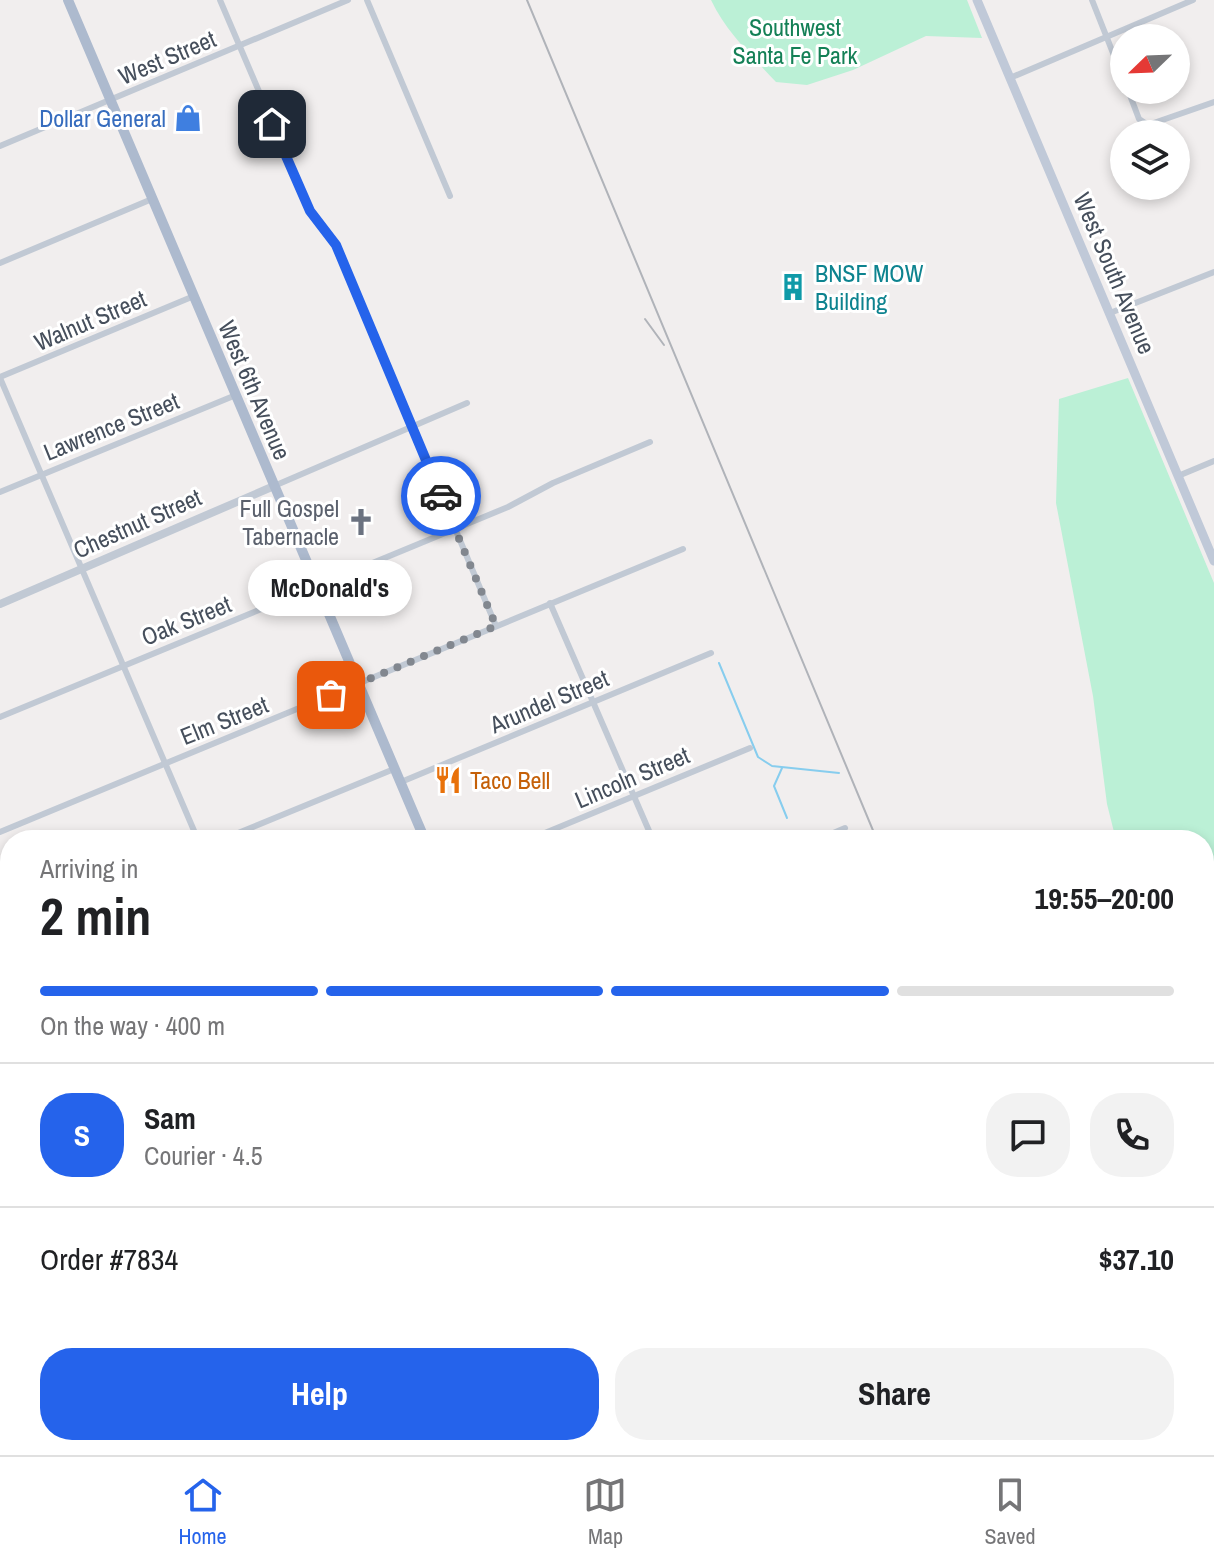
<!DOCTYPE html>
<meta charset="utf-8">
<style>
body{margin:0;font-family:"Archivo Narrow",sans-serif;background:#f2f2f2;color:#202124;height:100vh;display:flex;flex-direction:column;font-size:30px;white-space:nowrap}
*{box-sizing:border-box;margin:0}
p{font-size:26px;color:#757577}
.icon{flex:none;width:44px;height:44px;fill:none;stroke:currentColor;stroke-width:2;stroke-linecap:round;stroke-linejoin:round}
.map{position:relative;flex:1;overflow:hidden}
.details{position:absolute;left:0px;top:830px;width:1214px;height:626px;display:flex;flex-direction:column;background:#fff;border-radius:32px 32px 0 0;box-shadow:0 4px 12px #0003}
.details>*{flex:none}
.needle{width:52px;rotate:247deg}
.buttons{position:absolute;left:1110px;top:24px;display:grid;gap:16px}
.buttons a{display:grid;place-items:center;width:80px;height:80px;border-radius:50%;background:#fff;box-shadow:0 4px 12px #0003;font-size:40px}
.pin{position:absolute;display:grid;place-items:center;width:68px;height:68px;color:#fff;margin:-34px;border-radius:16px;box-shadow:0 4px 12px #0006}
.courier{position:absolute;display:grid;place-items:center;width:80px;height:80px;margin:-40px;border:6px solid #2563eb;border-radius:50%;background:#fff;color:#222;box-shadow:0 2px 10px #0007}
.bubble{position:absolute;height:56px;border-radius:28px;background:#fff;box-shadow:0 4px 12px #0003;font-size:26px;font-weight:700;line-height:56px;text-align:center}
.overview em{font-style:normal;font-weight:700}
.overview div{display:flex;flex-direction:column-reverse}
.overview{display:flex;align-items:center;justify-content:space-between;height:136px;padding:0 40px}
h1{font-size:52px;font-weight:700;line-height:60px}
.bar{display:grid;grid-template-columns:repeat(4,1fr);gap:12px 8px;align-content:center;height:96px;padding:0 40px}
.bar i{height:10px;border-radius:6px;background:#e0e0e0}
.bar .active{background:#2563eb}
.bar p{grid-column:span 4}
.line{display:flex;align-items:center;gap:20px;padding:0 40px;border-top:2px solid #e0e0e0}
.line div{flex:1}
.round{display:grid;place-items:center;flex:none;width:84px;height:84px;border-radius:32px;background:#f2f2f2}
.action{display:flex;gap:16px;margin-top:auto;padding:16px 40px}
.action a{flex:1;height:92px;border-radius:32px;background:#2563eb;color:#fff;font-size:32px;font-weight:700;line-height:92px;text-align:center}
.action a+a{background:#f2f2f2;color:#202124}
.tabs{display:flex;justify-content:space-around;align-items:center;height:112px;border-top:2px solid #e0e0e0;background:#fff;font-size:22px;color:#757577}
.tabs a{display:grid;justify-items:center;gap:4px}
.tabs .active{color:#2563eb}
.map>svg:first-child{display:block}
</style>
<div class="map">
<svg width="1214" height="1455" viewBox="0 0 1214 1455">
<rect width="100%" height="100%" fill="#f1eeee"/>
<g fill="#bbf0d6">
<path d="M 711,0 L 967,0 L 982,38 L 926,36 L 853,70 L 807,85 L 776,82 C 752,56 726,32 711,0 Z"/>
<path d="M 1128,378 L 1214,583 L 1214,1002 L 1204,1004 L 1204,840 L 1116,840 L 1107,804 L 1093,696 L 1056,503 L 1059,399 Z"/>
<path d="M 1204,1077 L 1214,1100 L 1214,1154 L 1204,1129 Z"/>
</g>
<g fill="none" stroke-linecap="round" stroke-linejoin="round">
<g stroke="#87cdee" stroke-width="2">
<path d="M 719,663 L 758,757 L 772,766 L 839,773"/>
<path d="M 782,768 L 774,786 L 787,818"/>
</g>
<g stroke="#c1c9d4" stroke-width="6">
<path d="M 220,0 L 310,211 L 336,245 L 496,626"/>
<path d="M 367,0 L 450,196"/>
<path d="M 1092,0 L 1124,81"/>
<path d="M 1010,78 L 1193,0"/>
<path d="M 1128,90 L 1139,119 L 1148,125 L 1214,102"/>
<path d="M 0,146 L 348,0"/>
<path d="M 0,263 L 152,199"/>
<path d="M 1110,313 L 1214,272"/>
<path d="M 0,377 L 194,296"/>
<path d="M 0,378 L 198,840"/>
<path d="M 1178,476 L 1214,461"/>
<path d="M 274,486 L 467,403"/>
<path d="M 0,492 L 236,395"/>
<path d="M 550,603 L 653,840"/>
<path d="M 0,717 L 508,507 L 553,483 L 650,442"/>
<path d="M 401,782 L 711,653"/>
<path d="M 0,832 L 683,549"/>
<path d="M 221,840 L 394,769"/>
<path d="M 528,840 L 750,748"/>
<path d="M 817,840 L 845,828"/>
<path d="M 0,946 L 10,941"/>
<path d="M 0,1052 L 10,1048"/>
<path d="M 0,1216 L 10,1211"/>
<path d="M 0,1355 L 10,1351"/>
<path d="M 829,1446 L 833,1455"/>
<path d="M 141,1455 L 164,1446"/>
<path d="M 512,1455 L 533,1446"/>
</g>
<g stroke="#c1c9d4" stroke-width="8">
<path d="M 0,604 L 274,486"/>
<path d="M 0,915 L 10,939"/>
<path d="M 226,1446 L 230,1455"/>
</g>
<g stroke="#c0c9d8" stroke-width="9">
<path d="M 977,0 L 1214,561"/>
<path d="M 1204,1436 L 1214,1431"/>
<path d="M 1157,1455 L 1179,1446"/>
</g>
<g stroke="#adbace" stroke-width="10">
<path d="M 68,0 L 425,840"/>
<path d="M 680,1446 L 684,1455"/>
</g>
<g stroke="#b0b3b9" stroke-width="2">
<path d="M 527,0 L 877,840"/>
<path d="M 645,319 L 664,345"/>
<path d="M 1123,1446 L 1127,1455"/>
<path d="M 1138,1446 L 1142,1455"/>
</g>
</g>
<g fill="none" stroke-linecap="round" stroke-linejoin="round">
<path stroke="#82878f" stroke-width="8" stroke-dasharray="0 14.4" d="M 331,695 L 496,626 L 441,496"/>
<path stroke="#2563eb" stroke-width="10" d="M 272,124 L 310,211 L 336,245 L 441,496"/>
</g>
<defs>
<g id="shop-bare" transform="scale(2.16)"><path d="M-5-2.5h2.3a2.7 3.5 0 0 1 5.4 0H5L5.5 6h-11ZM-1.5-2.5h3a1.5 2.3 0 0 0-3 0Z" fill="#3f7fe0" stroke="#fff" stroke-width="2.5" paint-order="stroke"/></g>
<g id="building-bare" transform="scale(2.16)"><path d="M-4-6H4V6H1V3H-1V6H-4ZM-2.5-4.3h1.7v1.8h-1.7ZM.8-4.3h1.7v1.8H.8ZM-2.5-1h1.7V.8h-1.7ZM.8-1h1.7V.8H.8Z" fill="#0f9aa8" stroke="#fff" stroke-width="2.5" paint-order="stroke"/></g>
<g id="church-bare" transform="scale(2.16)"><path d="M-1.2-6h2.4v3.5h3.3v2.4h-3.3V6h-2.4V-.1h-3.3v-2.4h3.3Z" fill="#6b7280" stroke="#fff" stroke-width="2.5" paint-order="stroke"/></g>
<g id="restaurant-bare" transform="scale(2.16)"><path d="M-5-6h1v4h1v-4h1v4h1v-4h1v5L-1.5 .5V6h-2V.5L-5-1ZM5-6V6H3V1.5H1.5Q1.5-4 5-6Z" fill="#e8710a" stroke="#fff" stroke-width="2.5" paint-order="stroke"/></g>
</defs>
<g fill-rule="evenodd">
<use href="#shop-bare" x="188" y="118"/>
<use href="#building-bare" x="793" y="287"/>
<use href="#church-bare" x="361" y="522"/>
<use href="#restaurant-bare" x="448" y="780"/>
</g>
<g text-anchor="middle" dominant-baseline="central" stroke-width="6" stroke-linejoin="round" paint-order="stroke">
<g font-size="24" fill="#148056" stroke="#fff">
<text x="795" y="27">Southwest<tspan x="795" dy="28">Santa Fe Park</tspan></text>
</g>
<g font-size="24" fill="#464f5c" stroke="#fff">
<text transform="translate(167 57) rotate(-23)">West Street</text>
<text transform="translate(1115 273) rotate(67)">West South Avenue</text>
<text transform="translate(90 320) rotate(-23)">Walnut Street</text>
<text transform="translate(255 390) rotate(67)">West 6th Avenue</text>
<text transform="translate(111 426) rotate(-22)">Lawrence Street</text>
<text transform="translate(137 523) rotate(-24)">Chestnut Street</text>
<text transform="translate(186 620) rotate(-22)">Oak Street</text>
<text transform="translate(549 701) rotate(-23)">Arundel Street</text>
<text transform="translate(224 720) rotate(-22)">Elm Street</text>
<text transform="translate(632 777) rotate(-23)">Lincoln Street</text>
</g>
<g font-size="24" fill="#366cbe" stroke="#fff" text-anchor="end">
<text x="166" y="118">Dollar General</text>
</g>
<g font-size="24" fill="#0d838f" stroke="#fff" text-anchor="start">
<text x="815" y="273">BNSF MOW<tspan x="815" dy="28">Building</tspan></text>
</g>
<g font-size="24" fill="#5b616d" stroke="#fff" text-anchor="end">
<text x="339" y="508">Full Gospel<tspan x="339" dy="28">Tabernacle</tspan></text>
</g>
<g font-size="24" fill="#c56008" stroke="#fff" text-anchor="start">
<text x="470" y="780">Taco Bell</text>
</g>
</g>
</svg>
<div class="buttons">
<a><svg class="needle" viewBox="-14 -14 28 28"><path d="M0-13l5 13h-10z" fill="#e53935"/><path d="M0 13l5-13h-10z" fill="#757577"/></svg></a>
<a><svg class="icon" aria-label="layers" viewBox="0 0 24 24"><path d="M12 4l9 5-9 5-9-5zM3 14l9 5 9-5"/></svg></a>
</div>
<div class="pin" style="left:331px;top:695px;background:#ea580c"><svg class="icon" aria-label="bag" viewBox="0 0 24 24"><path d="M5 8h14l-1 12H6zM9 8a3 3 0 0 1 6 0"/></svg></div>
<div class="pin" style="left:272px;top:124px;background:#1f2937"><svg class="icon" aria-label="home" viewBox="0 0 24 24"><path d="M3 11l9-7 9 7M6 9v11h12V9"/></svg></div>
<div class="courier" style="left:441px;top:496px"><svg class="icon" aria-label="car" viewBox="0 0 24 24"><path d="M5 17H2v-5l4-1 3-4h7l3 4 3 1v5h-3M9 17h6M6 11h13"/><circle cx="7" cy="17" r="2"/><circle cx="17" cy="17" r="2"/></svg></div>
<div class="bubble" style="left:248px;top:560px;width:164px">McDonald's</div>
<section class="details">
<div class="overview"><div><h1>2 min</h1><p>Arriving in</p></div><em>19:55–20:00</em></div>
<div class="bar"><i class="active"></i><i class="active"></i><i class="active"></i><i></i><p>On the way · 400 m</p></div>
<div class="line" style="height:144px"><b class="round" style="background:#2563eb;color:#fff">S</b><div><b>Sam</b><p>Courier · 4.5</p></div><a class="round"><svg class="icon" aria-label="chat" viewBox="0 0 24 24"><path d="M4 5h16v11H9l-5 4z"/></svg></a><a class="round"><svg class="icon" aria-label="phone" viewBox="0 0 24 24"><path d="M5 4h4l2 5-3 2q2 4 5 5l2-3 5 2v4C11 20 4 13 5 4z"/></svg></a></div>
<div class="line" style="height:104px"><div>Order #7834</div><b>$37.10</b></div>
<div class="action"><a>Help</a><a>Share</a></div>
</section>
</div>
<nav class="tabs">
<a class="active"><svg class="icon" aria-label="home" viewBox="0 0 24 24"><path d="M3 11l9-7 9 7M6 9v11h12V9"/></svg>Home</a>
<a><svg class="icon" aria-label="map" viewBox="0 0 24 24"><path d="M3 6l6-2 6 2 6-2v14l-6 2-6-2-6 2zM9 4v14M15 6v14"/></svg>Map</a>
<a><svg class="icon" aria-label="saved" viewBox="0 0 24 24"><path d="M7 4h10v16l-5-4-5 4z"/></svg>Saved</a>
</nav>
